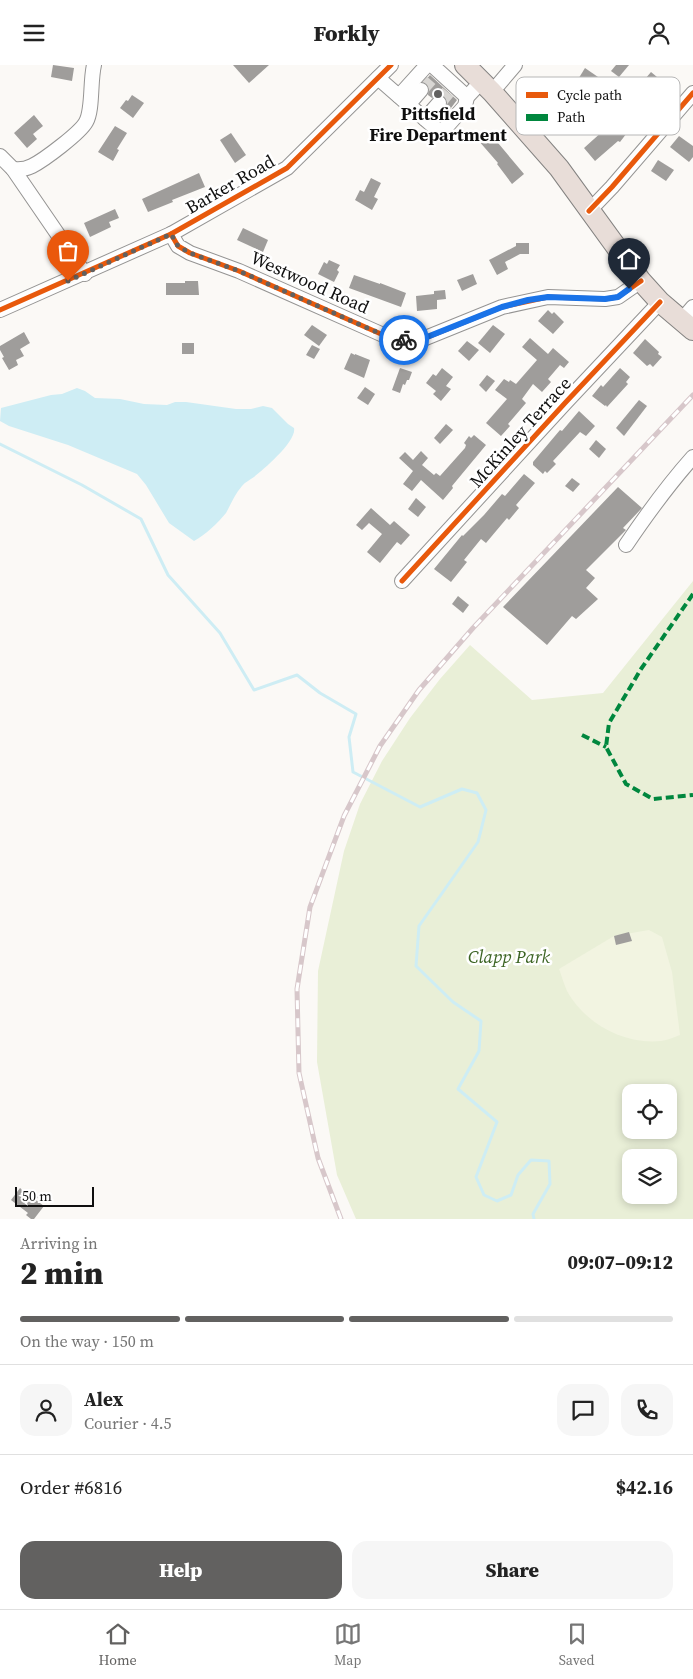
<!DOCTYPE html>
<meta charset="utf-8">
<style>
body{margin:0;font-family:"Source Serif 4",serif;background:#f6f6f6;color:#222;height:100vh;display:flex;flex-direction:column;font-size:19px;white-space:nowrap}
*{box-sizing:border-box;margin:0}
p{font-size:16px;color:#767676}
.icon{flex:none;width:28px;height:28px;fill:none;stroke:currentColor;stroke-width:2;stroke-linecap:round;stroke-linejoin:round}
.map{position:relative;height:1154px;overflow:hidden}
.side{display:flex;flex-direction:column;background:#fff;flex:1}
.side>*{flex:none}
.controls{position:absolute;left:622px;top:1019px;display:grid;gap:10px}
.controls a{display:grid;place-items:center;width:55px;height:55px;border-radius:10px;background:#fff;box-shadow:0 2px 8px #0003;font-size:25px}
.scale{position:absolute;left:15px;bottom:12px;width:79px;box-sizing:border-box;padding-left:5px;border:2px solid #0f0f0f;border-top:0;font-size:14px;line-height:18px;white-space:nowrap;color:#0f0f0f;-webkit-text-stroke:4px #fff;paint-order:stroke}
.pin{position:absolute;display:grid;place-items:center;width:42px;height:42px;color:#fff;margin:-51px -21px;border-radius:50% 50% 50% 0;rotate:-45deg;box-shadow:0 0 5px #0007}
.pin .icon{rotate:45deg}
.courier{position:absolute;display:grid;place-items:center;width:50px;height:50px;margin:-25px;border:4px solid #1a73e8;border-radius:50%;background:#fff;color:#222;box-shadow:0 1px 6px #0007}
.head em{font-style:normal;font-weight:800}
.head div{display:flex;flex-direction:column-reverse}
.head{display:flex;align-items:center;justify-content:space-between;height:85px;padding:0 20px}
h1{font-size:32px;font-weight:800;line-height:38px}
.bar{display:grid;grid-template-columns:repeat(4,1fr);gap:8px 5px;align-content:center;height:60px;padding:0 20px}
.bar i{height:6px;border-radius:4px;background:#e0e0e0}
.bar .current{background:#626160}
.bar p{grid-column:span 4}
.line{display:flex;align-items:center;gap:12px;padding:0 20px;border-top:1px solid #e0e0e0}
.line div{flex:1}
.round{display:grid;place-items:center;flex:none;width:52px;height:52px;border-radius:15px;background:#f6f6f6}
.action{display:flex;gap:10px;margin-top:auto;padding:10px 20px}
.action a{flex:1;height:58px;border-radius:15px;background:#626160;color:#fff;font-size:20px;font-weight:800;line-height:58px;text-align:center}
.action a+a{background:#f6f6f6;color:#222}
header{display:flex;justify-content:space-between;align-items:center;height:65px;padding:0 20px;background:#fff;font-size:22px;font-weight:800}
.dock{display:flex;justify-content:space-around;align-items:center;height:70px;border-top:1px solid #e0e0e0;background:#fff;font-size:14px;color:#767676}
.dock a{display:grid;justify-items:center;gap:2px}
.dock .current{color:#626160}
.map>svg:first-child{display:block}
</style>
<header><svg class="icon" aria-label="menu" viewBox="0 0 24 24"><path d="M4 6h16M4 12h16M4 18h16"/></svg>Forkly<svg class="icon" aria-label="person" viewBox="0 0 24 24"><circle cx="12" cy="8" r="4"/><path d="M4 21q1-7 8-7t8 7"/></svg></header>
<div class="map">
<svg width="693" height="1154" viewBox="0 0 693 1154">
<rect width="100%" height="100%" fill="#fbf9f6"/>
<path fill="#e9efd7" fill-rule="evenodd" d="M 693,516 L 693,1154 L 356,1154 L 337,1110 L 317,997 L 318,906 L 344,786 L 360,739 L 382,696 L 410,653 L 440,614 L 470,580 L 532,635 L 603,628 ZM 631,1028 L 669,1028 L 669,1065 L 631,1065 ZM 631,1092 L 669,1092 L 669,1130 L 631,1130 Z"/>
<path fill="#f2f4e1" d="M 649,865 L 662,872 L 672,907 L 680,970 C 674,972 668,975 661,976 C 625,980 585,959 567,926 C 564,919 562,912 559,904 L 614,871 Z"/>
<path fill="#ceedf4" d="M 77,323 L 85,326 L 95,333 L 120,334 L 144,339 L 167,340 L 175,337 L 186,337 L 236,344 L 251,344 L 263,341 L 272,343 L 288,359 L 294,363 C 297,376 264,404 254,412 C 250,415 245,417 242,421 C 235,429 231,439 226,448 C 218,458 205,470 194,476 L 169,458 L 146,420 L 137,409 L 68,380 L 9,361 L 0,356 L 1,343 L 51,330 L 62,329 Z"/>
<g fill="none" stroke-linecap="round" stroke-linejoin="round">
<path stroke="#ceedf4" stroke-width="3" d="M 0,379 L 82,420 L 141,454 L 168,510 L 220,568 L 254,625 L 297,610 L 320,628 L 356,649 L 349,672 L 353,707 L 420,742 L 462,724 L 477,728 L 486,745 L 478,777 L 419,861 L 416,901 L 453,937 L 481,956 L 479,986 L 458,1024 L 497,1057 L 476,1112 L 484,1130 L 497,1136 L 511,1130 L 518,1110 L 531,1095 L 549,1096 L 550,1119 L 533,1149 L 534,1154"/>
</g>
<g fill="#9f9d9b">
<path d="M 53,0 L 74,3 L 72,16 L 51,12 Z"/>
<path d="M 233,0 L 269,0 L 249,18 Z"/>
<path d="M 616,0 L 629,0 L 619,12 L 611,6 Z"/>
<path d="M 585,3 L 598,12 L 590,24 L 577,16 Z"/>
<path d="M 651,7 L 669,22 L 666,26 L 667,30 L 666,33 L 660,33 L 658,35 L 640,20 Z"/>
<path d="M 430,10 L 457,35 L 448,47 L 445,44 L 447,36 L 444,31 L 437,30 L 432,33 L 428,30 L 429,23 L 424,17 Z"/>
<path d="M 540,12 L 561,28 L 562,27 L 576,40 L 564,52 L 561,50 L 558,53 L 549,45 L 550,43 L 531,29 L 533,27 L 531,25 Z"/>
<path d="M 132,30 L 144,38 L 133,53 L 120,43 L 126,35 L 128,36 Z"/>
<path d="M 593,33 L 613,49 L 621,39 L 628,45 L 634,38 L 647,48 L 635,62 L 633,60 L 620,77 L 618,76 L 595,96 L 584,83 L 604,65 L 602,63 L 606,57 L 586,42 Z"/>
<path d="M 34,50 L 43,61 L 33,69 L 37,74 L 27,83 L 14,68 Z"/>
<path d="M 115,61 L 127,68 L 117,84 L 119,85 L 113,96 L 98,87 Z"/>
<path d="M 488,66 L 524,109 L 512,119 L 497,99 L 498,98 L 478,75 Z"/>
<path d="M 231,68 L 246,90 L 235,98 L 220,75 Z"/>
<path d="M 679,71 L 693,81 L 693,92 L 689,97 L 670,82 Z"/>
<path d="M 658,95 L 674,105 L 666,116 L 651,106 Z"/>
<path d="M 199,108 L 205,122 L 172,135 L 173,137 L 148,147 L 142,134 Z"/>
<path d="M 371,113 L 381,118 L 374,132 L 378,134 L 372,145 L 355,135 L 360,125 L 364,127 Z"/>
<path d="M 115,144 L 119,153 L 109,157 L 111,162 L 90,172 L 84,158 Z"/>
<path d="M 243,163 L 268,175 L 263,187 L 237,175 Z"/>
<path d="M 516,178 L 529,178 L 529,189 L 520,189 L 505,197 L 508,204 L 497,210 L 489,195 L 516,181 Z"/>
<path d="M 329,195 L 340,200 L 337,205 L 339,207 L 334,217 L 318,209 L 324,197 L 327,199 Z"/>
<path d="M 473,209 L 477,219 L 462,226 L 457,215 Z"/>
<path d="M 354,210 L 380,219 L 380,218 L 406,228 L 401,242 L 349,223 Z"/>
<path d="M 185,216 L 198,216 L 199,230 L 166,230 L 166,218 L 185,218 Z"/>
<path d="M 445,225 L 446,234 L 437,235 L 437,244 L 417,246 L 416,231 L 434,229 L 434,226 Z"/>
<path d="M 548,245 L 552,249 L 554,247 L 564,257 L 553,269 L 538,256 Z"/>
<path d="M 312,260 L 327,270 L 319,281 L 304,270 Z"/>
<path d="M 493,260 L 505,269 L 490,288 L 478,278 Z"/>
<path d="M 24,267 L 30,278 L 20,284 L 24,291 L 16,295 L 18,300 L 9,305 L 2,293 L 4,292 L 0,285 L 0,281 Z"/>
<path d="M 530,273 L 548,289 L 553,283 L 569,297 L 564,303 L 560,300 L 548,314 L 551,317 L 542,327 L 533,319 L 522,334 L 526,338 L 508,359 L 510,361 L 501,371 L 486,358 L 507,334 L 495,325 L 504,314 L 509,317 L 510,315 L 516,319 L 537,295 L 522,282 Z"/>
<path d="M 645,274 L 659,287 L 658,289 L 662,292 L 653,302 L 650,299 L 647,301 L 633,288 Z"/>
<path d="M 467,276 L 479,285 L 469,296 L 458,286 Z"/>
<rect x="182" y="278" width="12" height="11"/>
<path d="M 312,280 L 320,284 L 314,294 L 306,290 Z"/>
<path d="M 351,288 L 355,290 L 355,289 L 370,295 L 364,313 L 344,304 Z"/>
<path d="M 400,303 L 412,307 L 409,315 L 407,315 L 405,320 L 403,319 L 400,328 L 392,325 Z"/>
<path d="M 442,303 L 453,312 L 446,321 L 451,324 L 441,336 L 433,329 L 436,326 L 426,318 L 433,309 L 436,311 Z"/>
<path d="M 620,303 L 630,312 L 626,317 L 628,319 L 607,342 L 606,340 L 605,341 L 592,331 L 601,320 L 603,322 Z"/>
<path d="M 487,310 L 495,316 L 486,327 L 479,320 Z"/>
<path d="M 365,322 L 375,329 L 368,340 L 357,333 Z"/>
<path d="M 639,335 L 647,341 L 624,371 L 616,363 Z"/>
<path d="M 579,346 L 595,361 L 586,371 L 580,367 L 553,396 L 556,399 L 547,408 L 545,406 L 543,409 L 533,400 L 533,397 L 560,365 L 562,366 Z"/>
<path d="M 446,359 L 453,365 L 440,379 L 434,373 Z"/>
<path d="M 474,370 L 486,380 L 452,421 L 453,423 L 443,435 L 421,415 L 412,426 L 403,419 L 413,406 L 399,393 L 405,387 L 413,395 L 421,386 L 428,393 L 422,400 L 434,410 L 436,408 L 440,411 L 465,383 L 466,380 L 464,378 L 469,371 L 471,373 Z"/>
<path d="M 596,375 L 606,384 L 599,393 L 589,384 Z"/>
<path d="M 524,409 L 535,418 L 516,440 L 519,443 L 509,455 L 507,453 L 486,478 L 481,474 L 464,495 L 467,497 L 451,517 L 434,504 L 462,470 L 463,471 L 484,450 L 502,429 L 505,431 Z"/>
<path d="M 572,413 L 580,419 L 573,427 L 565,421 Z"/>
<path d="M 618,422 L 642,443 L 623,463 L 626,465 L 586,505 L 595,513 L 586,523 L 598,534 L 576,554 L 572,551 L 547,580 L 503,542 Z"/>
<path d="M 416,433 L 426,442 L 418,452 L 408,444 Z"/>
<path d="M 371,443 L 390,460 L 394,456 L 410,470 L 401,480 L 397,477 L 380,498 L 367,487 L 382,469 L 369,458 L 362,465 L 356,460 Z"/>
<path d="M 458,531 L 469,540 L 463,548 L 452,539 Z"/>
<path d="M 629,867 L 632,876 L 616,880 L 614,871 Z"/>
<path d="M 20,1123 L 25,1127 L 27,1124 L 38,1132 L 36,1135 L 44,1141 L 34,1154 L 31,1154 L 26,1150 L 28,1148 L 11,1135 Z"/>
</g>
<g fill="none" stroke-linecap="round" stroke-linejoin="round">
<g stroke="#d8d6d3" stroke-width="14" stroke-dasharray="14 7" stroke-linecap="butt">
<path d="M 421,25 L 433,11"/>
<path d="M 439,38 L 448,27"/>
</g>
<g stroke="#959493" stroke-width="16">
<g id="minor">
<path d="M 432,0 L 467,32"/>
<path d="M 378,13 L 441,68 L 465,41 L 467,32 L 481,17"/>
<path d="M 492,27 L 515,0"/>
<path d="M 399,31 L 427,0"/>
<path d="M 408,40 L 421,25"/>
<path d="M 425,54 L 439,38"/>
<path d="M 0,91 L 13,104 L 85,209"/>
<path d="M 13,104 C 20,105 26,104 32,101 C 44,95 80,68 86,57 C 93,45 90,16 94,0"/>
<path d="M 589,146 L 612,122 L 693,28"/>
<path d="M 171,169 L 178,181 L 190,188 L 239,206 L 381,269 C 395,273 407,276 423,274 L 502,242 L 548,232 L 605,234 L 618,232 L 641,216"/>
<path d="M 0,245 L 171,169 L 287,103 L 391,0"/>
<path d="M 681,256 L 693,242"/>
<path d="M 626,480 C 647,449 668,420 693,392"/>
<path d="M 402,516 L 565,338 L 660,237"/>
</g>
</g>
<g stroke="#838280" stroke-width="22">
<path id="highway" d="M 465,0 L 492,27 L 559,103 L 641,216 L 660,237 L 693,265"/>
</g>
<use href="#minor" stroke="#fefefe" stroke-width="14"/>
<use href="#highway" stroke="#e8ddd8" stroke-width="20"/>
<g stroke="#d7c7ca" stroke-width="5">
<path id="rail" d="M 341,1154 L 318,1093 L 299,1008 L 297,924 L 310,842 L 344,751 L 380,681 L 419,625 L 473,563 L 693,330"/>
</g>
<use href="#rail" stroke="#fff" stroke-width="3" stroke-dasharray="9" stroke-linecap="butt"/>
<g stroke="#00873e" stroke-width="4" stroke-dasharray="8 4" stroke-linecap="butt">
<path d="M 693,529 L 641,604 L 609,658 L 606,682 L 626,719 L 653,734 L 693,730"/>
<path d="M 582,670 L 606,682"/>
</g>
<g stroke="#fff" stroke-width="8">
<g id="cycleway">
<path d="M 589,146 L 612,122 L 693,28"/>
<path d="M 171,169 L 178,181 L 190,188 L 239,206 L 381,269 C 395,273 407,276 423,274 L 502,242 L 548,232 L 605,234 L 618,232 L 641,216"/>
<path d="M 0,245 L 171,169 L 287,103 L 391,0"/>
<path d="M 402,516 L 565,338 L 660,237"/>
</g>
</g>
<use href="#cycleway" stroke="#e8590c" stroke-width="5"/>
</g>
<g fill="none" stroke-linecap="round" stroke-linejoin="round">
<path stroke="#626160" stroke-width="5" stroke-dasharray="0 9" d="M 68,216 L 171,169 L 178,181 L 190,188 L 239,206 L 381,269 L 404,275"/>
<path stroke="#1a73e8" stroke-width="6" d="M 404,275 L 422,274 L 502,242 L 528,235 L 548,232 L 605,234 L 618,232 L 629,224"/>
</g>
<circle fill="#626160" stroke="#fff" stroke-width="2" cx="438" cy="29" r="5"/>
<g text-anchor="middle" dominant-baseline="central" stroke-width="5" stroke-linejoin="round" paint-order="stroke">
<g font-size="18" font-weight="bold" fill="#0f0f0f" stroke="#fff">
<text x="438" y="48">Pittsfield<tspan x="438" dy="21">Fire Department</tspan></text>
</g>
<g font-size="18" fill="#0f0f0f" stroke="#fff">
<text transform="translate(230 119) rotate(-30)">Barker Road</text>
<text transform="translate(310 217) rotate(24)">Westwood Road</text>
<text transform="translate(520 367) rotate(-48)">McKinley Terrace</text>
</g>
<g font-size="18" font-style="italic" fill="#3c6423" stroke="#fff">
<text x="509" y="891">Clapp Park</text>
</g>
</g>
<rect x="516" y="12" width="164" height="58" rx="8" fill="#fff" stroke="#b7b7b7" stroke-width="1"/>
<rect x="526" y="27" width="22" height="6" fill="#e8590c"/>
<rect x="526" y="49" width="22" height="7" fill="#00873e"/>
<g font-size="14" fill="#0f0f0f">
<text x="557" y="35">Cycle path</text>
<text x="557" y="57">Path</text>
</g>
</svg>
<div class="controls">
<a><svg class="icon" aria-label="locate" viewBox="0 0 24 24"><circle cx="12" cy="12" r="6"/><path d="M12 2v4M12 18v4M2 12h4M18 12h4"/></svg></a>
<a><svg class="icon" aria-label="layers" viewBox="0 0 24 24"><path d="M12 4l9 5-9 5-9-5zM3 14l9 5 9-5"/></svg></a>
</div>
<div class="scale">50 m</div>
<div class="pin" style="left:68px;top:216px;background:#ea580c"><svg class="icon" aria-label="bag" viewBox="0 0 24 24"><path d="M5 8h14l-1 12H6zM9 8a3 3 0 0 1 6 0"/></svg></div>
<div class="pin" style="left:629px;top:224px;background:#1f2937"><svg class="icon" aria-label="home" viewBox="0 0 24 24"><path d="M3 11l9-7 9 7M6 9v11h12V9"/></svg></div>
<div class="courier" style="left:404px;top:275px"><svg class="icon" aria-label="bike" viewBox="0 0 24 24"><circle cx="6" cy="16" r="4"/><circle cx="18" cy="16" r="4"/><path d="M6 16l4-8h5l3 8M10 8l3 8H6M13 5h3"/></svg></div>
</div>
<section class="side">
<div class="head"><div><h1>2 min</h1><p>Arriving in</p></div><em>09:07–09:12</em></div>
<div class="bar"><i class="current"></i><i class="current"></i><i class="current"></i><i></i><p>On the way · 150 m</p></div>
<div class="line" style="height:90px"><a class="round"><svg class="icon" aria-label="person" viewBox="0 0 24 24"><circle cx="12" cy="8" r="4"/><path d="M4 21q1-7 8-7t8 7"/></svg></a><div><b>Alex</b><p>Courier · 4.5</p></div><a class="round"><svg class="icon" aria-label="chat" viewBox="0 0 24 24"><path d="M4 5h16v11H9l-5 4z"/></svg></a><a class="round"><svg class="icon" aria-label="phone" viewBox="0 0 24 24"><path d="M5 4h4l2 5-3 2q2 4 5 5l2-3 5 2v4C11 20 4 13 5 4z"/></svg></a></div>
<div class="line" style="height:65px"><div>Order #6816</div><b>$42.16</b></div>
<div class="action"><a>Help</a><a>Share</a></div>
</section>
<nav class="dock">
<a class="current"><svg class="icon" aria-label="home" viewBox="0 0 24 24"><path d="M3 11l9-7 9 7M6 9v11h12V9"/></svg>Home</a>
<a><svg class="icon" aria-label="map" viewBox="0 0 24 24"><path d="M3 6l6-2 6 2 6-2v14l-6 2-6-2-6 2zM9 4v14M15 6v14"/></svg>Map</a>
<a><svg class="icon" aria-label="saved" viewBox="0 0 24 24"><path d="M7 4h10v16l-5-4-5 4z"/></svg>Saved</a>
</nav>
